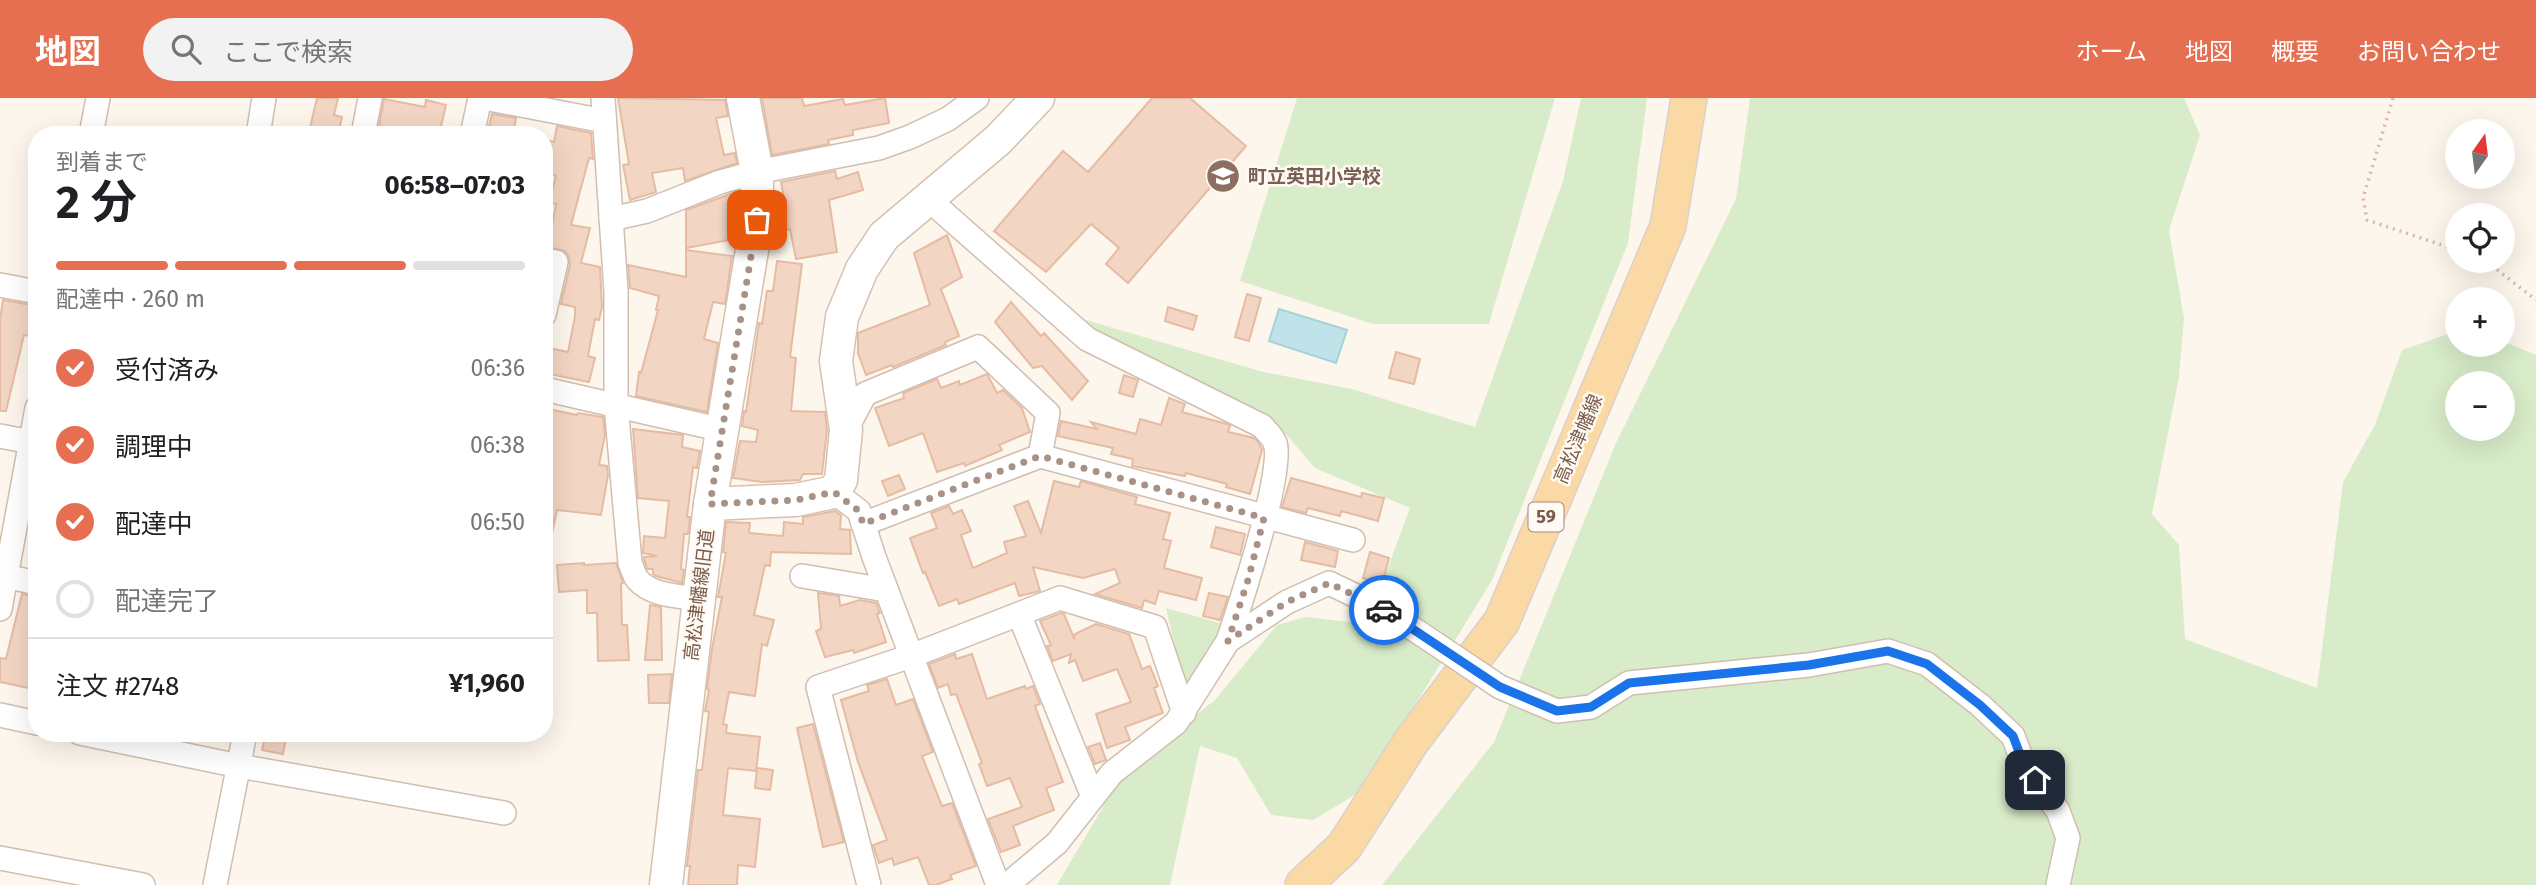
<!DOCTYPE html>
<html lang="ja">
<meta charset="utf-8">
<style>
body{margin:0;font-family:"Fira Sans","Noto Sans JP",sans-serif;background:#f2f2f2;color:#202124;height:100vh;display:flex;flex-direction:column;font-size:26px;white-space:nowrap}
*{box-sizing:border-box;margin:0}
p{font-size:23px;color:#757577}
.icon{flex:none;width:38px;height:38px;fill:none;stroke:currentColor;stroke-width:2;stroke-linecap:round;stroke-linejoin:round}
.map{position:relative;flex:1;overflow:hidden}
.side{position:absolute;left:28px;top:28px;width:525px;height:616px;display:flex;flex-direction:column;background:#fff;border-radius:28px;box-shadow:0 7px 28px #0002}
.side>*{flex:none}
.needle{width:46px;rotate:14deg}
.controls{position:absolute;left:2445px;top:21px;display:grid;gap:14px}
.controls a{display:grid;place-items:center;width:70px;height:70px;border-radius:50%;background:#fff;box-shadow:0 7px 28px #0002;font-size:35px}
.pin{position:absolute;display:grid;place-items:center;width:60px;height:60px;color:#fff;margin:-30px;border-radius:14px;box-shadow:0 4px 10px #0006}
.courier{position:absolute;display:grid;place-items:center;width:70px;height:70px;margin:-35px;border:5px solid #1a73e8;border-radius:50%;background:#fff;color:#222;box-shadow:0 2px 9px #0007}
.overview em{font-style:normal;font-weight:700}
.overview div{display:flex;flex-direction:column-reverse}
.overview{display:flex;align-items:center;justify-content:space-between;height:119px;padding:0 28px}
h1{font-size:46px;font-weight:700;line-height:52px}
.bar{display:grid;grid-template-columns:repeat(4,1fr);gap:10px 7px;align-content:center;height:84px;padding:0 28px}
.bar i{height:9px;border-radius:5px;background:#e0e0e0}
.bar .on{background:#e76f51}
.bar p{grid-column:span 4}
.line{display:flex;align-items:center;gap:18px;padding:0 28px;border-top:2px solid #e0e0e0}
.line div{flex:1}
ol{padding:0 28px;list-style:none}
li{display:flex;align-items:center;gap:21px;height:77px}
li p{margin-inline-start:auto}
li .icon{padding:7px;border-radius:50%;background:#e76f51;color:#fff;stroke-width:4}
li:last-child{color:#757577}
li i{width:38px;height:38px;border:4px solid #e0e0e0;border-radius:50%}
header{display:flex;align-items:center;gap:42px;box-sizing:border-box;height:98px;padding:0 35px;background:#e76f51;color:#fff}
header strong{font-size:33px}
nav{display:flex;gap:38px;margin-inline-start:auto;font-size:24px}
.search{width:490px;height:63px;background:#f2f2f2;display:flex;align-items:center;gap:18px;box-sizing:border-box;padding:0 24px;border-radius:38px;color:#757577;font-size:26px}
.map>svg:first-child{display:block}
</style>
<header>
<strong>地図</strong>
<div class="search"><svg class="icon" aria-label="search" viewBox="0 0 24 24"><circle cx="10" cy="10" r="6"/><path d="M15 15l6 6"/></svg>ここで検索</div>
<nav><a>ホーム</a><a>地図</a><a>概要</a><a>お問い合わせ</a></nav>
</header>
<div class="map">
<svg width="2536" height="787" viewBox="0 0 2536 787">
<rect width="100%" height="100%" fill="#fdf6ec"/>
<g fill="#d8ecc9" fill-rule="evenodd">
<path d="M 1297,0 L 1555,0 L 1489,226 L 1373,226 L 1240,183 Z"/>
<path d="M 1581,0 L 1647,0 L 1628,145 L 1492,482 L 1363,692 L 1313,722 L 1271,717 L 1237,660 L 1200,648 L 1170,787 L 1057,787 L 1124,673 L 1215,602 L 1277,527 L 1305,519 L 1367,526 L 1410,410 L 1315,370 L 1286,336 L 1094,236 L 1079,220 L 1263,274 L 1352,291 L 1475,329 L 1563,83 Z"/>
<path d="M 1750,0 L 2184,0 L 2200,37 L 2169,132 L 2184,220 L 2179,279 L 2152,416 L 2179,447 L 2185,541 L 2317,590 L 2343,384 L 2375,327 L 2402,252 L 2454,234 L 2457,235 L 2457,247 L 2502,247 L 2503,243 L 2536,257 L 2536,787 L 1382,787 L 1494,644 L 1616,345 L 1736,101 ZM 2457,285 L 2502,285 L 2502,331 L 2457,331 Z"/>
<path d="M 1166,510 L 1224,526 L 1194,584 L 1183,582 Z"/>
</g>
<path fill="#bfe3e8" stroke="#a5d3da" stroke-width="2" d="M 1279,211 L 1347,232 L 1336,265 L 1269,243 Z"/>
<g fill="#f3d5c3" stroke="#e6bba3" stroke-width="2">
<path d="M 317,0 L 338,0 L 334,17 L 342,19 L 338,37 L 309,34 Z"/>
<path d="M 618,0 L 725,2 L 728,18 L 716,20 L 724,57 L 735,55 L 737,65 L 685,83 L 683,70 L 652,75 L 656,94 L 630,102 L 623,67 L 629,66 Z"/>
<path d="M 762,0 L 802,0 L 804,8 L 843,1 L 845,7 L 885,0 L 889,25 L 853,32 L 853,37 L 828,42 L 829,46 L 772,57 Z"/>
<path d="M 1152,0 L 1190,0 L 1246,48 L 1128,185 L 1106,166 L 1119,150 L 1091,126 L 1046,174 L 994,133 L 1063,53 L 1088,74 Z"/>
<path d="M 384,1 L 425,9 L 426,2 L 446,7 L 439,37 L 425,37 L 379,28 Z"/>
<path d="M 492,16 L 516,20 L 513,37 L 487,37 Z"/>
<path d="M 557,28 L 591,35 L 593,61 L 589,60 L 571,127 L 590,130 L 581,165 L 600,169 L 602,209 L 599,222 L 595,221 L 588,258 L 595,260 L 589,284 L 544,275 L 544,249 L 568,254 L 575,218 L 575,209 L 561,206 L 570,167 L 569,159 L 565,153 L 548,149 L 556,106 L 549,104 L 556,78 L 544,74 L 544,42 L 554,44 Z"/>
<path d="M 835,73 L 837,81 L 858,74 L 863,92 L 829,102 L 837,154 L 796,161 L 790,131 L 778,134 L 775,114 L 786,112 L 781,84 Z"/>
<path d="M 739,93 L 739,120 L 735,141 L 686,150 L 686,112 Z"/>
<path d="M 947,137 L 962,179 L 941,191 L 959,238 L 945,244 L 946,247 L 893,269 L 892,267 L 866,277 L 858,255 L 858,235 L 930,207 L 914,155 Z"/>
<path d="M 686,152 L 732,158 L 725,206 L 713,204 L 704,241 L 718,245 L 707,314 L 636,298 L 639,274 L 641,275 L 658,212 L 656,212 L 659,198 L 630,190 L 628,167 L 686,179 Z"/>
<path d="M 777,163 L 802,166 L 790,259 L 796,260 L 791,313 L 825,314 L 827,332 L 822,376 L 803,376 L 800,382 L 762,384 L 733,380 L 740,343 L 756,344 L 758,332 L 742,328 L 744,313 L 746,314 L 759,225 L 762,226 L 767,193 L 773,193 Z"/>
<path d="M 1247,196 L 1261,200 L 1249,243 L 1235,239 Z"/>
<path d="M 3,202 L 37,208 L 37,239 L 24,237 L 6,313 L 0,313 L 0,222 Z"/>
<path d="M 1011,204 L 1041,238 L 1044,235 L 1088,283 L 1072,302 L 1042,268 L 1033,270 L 995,224 Z"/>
<path d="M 1168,209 L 1197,218 L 1193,232 L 1165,223 Z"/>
<path d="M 1396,254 L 1420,261 L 1414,286 L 1389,280 Z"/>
<path d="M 987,276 L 997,295 L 1003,292 L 1022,310 L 1030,334 L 999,347 L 1002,352 L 965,368 L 964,365 L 937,374 L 923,335 L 889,348 L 875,310 L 904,300 L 903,295 L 937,281 L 941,290 L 959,283 L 960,287 Z"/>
<path d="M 1124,277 L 1138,282 L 1133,299 L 1119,295 Z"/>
<path d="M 1169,300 L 1185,306 L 1182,314 L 1227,326 L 1230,328 L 1228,334 L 1254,340 L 1259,345 L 1262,352 L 1250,396 L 1226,389 L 1227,386 L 1186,375 L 1185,378 L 1132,368 L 1133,361 L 1111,356 L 1113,350 L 1058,338 L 1061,323 L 1097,331 L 1091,324 L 1136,336 L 1140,321 L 1161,327 Z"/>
<path d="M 544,310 L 577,317 L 578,315 L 603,319 L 605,337 L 599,367 L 607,368 L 608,377 L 601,417 L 557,412 L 551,440 L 544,440 Z"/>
<path d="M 633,331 L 683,337 L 682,349 L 700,353 L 697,370 L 693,369 L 687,419 L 690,419 L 688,436 L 684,436 L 681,471 L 684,472 L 682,485 L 656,478 L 653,476 L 653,471 L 647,471 L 644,461 L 644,459 L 657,458 L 643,455 L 644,438 L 665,440 L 669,403 L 638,400 Z"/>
<path d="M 899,377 L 905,391 L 888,398 L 882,383 Z"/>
<path d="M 1291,380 L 1361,399 L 1362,395 L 1384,400 L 1378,423 L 1341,413 L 1340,418 L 1308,410 L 1306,415 L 1282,409 Z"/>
<path d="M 1054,383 L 1079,389 L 1081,383 L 1137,399 L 1135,406 L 1170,415 L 1163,441 L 1171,443 L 1164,470 L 1202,480 L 1196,502 L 1159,493 L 1155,506 L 1144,502 L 1142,510 L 1095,496 L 1120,485 L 1115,471 L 1083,480 L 1033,469 L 1040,493 L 1019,498 L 1015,485 L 959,506 L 957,501 L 939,508 L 925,474 L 923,475 L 910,440 L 937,430 L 931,415 L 949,408 L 953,416 L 962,412 L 971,433 L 961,437 L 973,470 L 1007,455 L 1004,444 L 1026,438 L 1014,408 L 1028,403 L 1041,435 Z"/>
<path d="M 835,413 L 841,417 L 840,431 L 850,432 L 851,456 L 771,454 L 770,468 L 765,467 L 754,517 L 774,522 L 767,548 L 762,546 L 755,598 L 729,594 L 723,626 L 727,627 L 726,635 L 760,639 L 756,673 L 728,670 L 723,717 L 760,721 L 755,769 L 738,767 L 737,787 L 688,787 L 690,768 L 687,768 L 698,672 L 702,672 L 709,614 L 705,613 L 709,592 L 707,591 L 712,551 L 722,499 L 718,499 L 726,455 L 723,454 L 726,424 L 750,425 L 749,435 L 783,438 L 784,424 L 803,426 L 803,419 Z"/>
<path d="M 1216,429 L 1245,436 L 1240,457 L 1211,449 Z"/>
<path d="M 1305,444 L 1338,453 L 1335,469 L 1301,462 Z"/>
<path d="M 1370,454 L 1389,460 L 1382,486 L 1363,480 Z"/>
<path d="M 584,465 L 584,467 L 616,465 L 623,485 L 621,486 L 622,527 L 627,527 L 629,562 L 598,563 L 597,515 L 587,515 L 587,492 L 559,494 L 557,467 Z"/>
<path d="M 818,495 L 839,498 L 840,508 L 860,502 L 876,505 L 880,515 L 877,516 L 886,544 L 854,555 L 853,552 L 825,559 L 816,533 L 821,531 Z"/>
<path d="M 1209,495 L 1228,499 L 1220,522 L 1203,518 Z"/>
<path d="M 22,496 L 37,499 L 37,558 L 35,558 L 29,590 L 0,584 L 0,560 L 6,561 Z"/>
<path d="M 650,507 L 661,509 L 662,562 L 645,562 Z"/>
<path d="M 1061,515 L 1064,516 L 1074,540 L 1075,536 L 1096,526 L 1129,536 L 1142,571 L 1150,568 L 1158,588 L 1154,590 L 1163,615 L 1125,629 L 1130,642 L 1107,650 L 1096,616 L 1131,604 L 1117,571 L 1083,583 L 1075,562 L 1069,565 L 1071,556 L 1053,563 L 1047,548 L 1051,547 L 1040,523 Z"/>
<path d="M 955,556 L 956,561 L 972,556 L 987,601 L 1025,588 L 1026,591 L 1033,588 L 1040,606 L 1035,608 L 1063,684 L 1046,690 L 1054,712 L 1013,728 L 1020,747 L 1001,754 L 988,721 L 1022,709 L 1010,680 L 987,688 L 979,666 L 982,665 L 956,596 L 951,597 L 948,586 L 938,590 L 929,566 Z"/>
<path d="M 672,576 L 669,605 L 649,605 L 648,577 Z"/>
<path d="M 887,581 L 896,607 L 913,601 L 933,654 L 922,658 L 942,708 L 952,705 L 976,768 L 950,777 L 952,781 L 936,787 L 929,787 L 918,759 L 894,767 L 892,760 L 879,765 L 873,747 L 887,742 L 858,664 L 841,602 L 869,593 L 867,587 Z"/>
<path d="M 813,626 L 844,744 L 823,749 L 797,630 Z"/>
<path d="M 266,635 L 286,639 L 283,656 L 262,652 Z"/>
<path d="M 1100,645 L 1106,662 L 1095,666 L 1088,649 Z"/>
<path d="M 757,670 L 773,672 L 770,692 L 755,690 Z"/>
</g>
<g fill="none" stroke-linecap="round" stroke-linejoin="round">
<g stroke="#d1beb0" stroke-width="26">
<g id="street">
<path d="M 484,0 L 604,23"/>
<path d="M 603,0 L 616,193 L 616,307 L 630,465 C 632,469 634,477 637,481 C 651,498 679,498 699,501"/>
<path d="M 91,37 L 98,0"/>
<path d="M 258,37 L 264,0"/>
<path d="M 363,37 L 370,0"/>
<path d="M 472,37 L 480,0"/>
<path d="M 927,100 L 1087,241 L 1262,328 C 1266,333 1273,339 1275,345 C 1285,372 1239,510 1228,543"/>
<path d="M 611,121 L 647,113 L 720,84 L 757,74 L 879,50 L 910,39 L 948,21 L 977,0"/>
<path d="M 544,162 L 556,164 L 544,217"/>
<path d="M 0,187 L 37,194"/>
<path d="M 544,291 L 723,332"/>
<path d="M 846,332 L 865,296 L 978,249 L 1048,315 L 1040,358 L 1353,442"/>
<path d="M 0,338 L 31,344"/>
<path d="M 834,394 L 859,413 L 874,459 L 998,787"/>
<path d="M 863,426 L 1040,358"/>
<path d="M 0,477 L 37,485"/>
<path d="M 802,478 L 886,492"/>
<path d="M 0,511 L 37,310"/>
<path d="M 1019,516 L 1093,699"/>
<path d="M 1500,589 L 1557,613 L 1591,609 L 1629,585 L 1809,567 L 1888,553 L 1927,566 L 1980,607 L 2013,638 L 2024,667 L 2058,713 L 2068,740 L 2058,787"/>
<path d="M 0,617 L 37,625"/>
<path d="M 80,635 L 239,668 L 504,715"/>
<path d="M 0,760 L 143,787"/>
<path d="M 215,787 L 245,635"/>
<path d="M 869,787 L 818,589 L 911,558 L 1060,500 L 1155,529 L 1184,615"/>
<path d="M 1007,787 L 1057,745 L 1112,675 L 1176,625 L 1228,543 L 1287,504 L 1329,485 L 1385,512 L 1436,546"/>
</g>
</g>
<g stroke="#d6c0b0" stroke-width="35">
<g id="secondary">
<path d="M 710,406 L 796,402 L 834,394 L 841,382 L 846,332 L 836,263 L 842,219 L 862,171 L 884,138 L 998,42 L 1038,0"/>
<path d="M 666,787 L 710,406 L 757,122 L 757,74 L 743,0"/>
</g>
</g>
<g stroke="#dad1cd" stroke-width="38">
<path id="primary" d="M 1303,787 L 1344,749 L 1411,644 L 1502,523 L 1668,128 L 1689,0"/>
</g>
<g stroke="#d9b8a5" stroke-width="3.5" stroke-dasharray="2 5" stroke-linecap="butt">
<path d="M 2393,0 L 2363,100 L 2367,122 L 2457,152"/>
<path d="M 2486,163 L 2536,202"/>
</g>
<use href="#street" stroke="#fff" stroke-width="23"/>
<use href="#secondary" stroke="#fff" stroke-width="32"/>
<use href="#primary" stroke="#fbd9a5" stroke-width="35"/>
<g stroke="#d1beb0" stroke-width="26" stroke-linecap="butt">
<path id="street-bridge" d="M 1436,546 L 1500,589"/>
</g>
<use href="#street-bridge" stroke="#fff" stroke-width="23"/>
</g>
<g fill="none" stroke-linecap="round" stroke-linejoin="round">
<path stroke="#a89285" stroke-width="7" stroke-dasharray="0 12.6" d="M 757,122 L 710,406 L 796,402 L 834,394 L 859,413 L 863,426 L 1040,358 L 1264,420 L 1248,482 L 1228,543 L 1287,504 L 1329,485 L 1384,512"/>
<path stroke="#1a73e8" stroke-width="9" d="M 1384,512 L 1500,589 L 1557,613 L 1591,609 L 1629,585 L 1809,567 L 1888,553 L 1927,566 L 1980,607 L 2013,638 L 2024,667 L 2035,682"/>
</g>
<defs>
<g id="school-disc" transform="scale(1.75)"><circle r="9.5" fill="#8d6e63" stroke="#fffaf3"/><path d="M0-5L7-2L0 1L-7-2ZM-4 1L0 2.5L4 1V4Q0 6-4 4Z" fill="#fff"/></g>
</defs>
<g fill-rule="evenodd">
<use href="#school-disc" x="1223" y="78"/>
</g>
<g text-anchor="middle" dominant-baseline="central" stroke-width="5" stroke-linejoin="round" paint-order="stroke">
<rect fill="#fffaf3" stroke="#a28b7f" stroke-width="2" x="1528.5" y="404.5" width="35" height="29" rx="5"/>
<g font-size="18" font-weight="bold" fill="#7a5c4d">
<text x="1546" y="419">59</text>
</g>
<g font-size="19" font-weight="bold" fill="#785e54" stroke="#fffaf3" text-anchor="start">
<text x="1248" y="78">町立英田小学校</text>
</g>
<g font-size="19" fill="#7a5c4d" stroke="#fffaf3">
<text transform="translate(1578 341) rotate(-67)">高松津幡線</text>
<text transform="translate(699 497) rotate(-83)">高松津幡線旧道</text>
</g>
</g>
</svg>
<div class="controls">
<a><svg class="needle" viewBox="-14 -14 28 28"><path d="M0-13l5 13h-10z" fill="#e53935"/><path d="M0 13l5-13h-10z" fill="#757577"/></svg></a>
<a><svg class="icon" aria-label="locate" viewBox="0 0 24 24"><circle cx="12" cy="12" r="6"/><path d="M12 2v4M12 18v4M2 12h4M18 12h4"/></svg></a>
<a>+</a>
<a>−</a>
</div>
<div class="pin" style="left:757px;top:122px;background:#ea580c"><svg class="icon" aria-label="bag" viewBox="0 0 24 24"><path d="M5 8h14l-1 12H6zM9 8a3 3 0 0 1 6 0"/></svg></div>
<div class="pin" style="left:2035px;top:682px;background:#1f2937"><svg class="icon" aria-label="home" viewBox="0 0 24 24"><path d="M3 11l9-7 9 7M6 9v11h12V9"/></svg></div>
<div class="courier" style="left:1384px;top:512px"><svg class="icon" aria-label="car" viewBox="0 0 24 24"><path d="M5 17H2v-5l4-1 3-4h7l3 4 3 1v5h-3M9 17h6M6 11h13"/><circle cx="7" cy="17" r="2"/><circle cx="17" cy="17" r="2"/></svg></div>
<section class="side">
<div class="overview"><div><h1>2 分</h1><p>到着まで</p></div><em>06:58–07:03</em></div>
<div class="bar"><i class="on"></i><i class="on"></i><i class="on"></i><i></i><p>配達中 · 260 m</p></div>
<ol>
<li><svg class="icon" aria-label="check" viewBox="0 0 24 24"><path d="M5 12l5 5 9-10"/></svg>受付済み<p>06:36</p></li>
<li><svg class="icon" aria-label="check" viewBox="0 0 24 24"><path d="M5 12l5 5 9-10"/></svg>調理中<p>06:38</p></li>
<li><svg class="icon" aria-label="check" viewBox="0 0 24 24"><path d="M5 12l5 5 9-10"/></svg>配達中<p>06:50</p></li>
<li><i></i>配達完了</li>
</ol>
<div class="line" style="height:91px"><div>注文 #2748</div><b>¥1,960</b></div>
</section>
</div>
